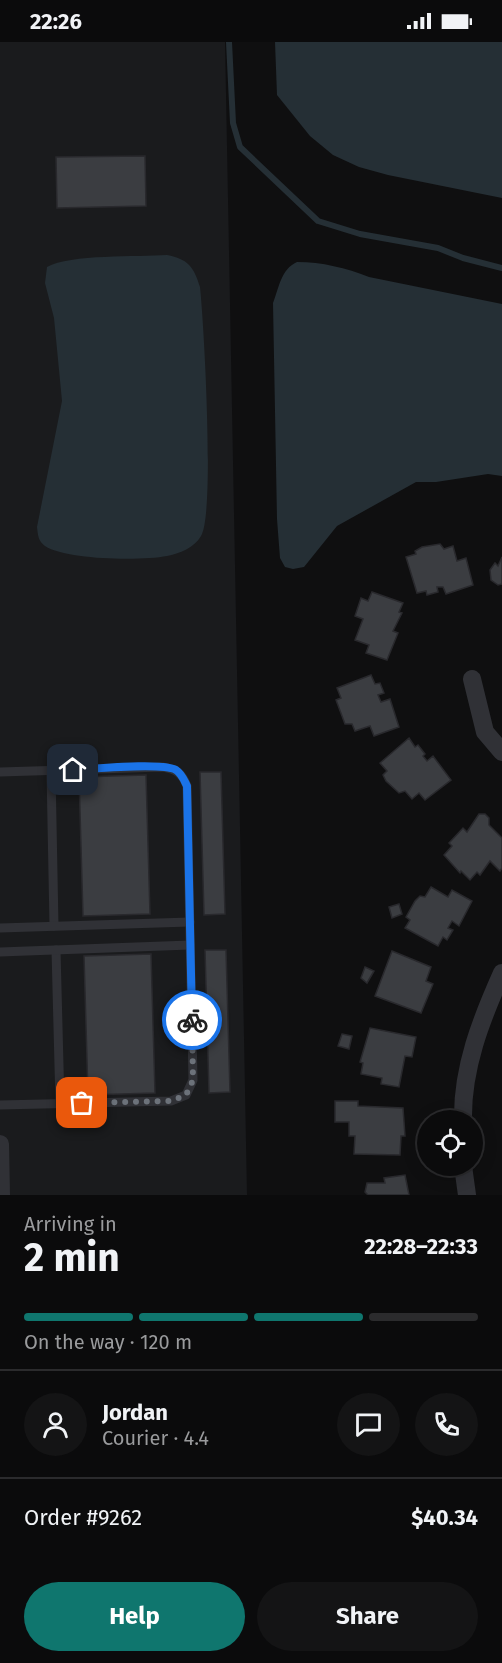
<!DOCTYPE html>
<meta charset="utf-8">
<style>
body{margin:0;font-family:"Fira Sans",sans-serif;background:#141415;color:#f1f3f6;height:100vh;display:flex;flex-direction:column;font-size:22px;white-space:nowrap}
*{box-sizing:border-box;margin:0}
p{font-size:20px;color:#9a9b9d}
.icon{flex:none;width:33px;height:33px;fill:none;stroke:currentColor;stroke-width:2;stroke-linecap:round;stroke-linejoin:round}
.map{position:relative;height:1153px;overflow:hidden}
.details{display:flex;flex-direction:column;background:#0b0b0c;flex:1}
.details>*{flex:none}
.controls{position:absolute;left:417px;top:1068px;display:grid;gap:12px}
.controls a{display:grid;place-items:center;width:66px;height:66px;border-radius:50%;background:#0b0b0c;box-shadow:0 3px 15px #0003,0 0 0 2px #2b2b2d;font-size:30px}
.pin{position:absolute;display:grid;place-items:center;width:51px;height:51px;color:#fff;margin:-26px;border-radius:12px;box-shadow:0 3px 9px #0006}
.courier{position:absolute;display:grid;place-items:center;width:60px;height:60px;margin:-30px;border:4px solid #1a73e8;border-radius:50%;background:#fff;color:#222;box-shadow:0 2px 8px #0007}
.summary em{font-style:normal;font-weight:700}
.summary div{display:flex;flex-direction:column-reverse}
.summary{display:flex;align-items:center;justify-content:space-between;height:102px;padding:0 24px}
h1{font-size:39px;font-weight:700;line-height:45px}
.bar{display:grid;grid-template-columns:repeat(4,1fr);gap:9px 6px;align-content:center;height:72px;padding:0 24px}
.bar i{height:8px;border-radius:4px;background:#2b2b2d}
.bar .current{background:#0f766e}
.bar p{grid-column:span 4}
.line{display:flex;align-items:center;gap:15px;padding:0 24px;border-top:2px solid #2b2b2d}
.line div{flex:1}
.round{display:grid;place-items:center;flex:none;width:63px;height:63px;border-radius:32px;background:#141415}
.action{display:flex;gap:12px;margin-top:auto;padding:12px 24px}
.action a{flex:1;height:69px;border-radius:36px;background:#0f766e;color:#fff;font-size:24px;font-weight:700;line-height:69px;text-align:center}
.action a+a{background:#141415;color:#f1f3f6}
.status{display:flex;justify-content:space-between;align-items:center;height:42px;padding:0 30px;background:#0b0b0c;direction:ltr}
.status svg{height:16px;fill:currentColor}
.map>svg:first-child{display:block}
</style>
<div class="status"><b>22:26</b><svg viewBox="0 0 49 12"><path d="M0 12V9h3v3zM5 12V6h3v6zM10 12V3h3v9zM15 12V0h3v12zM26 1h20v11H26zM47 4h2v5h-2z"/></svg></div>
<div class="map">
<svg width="502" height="1153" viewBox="0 0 502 1153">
<rect width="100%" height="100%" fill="#0f0f10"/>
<path fill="#1a1b1d" d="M 0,0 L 225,0 L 247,1153 L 0,1153 Z"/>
<g fill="#252f35">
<path d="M 275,0 L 502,0 L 502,156 L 388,133 L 359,125 L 333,113 L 310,94 L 277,53 Z"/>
<path d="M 167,213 C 188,217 194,225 200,245 C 204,281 215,472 201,494 C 195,505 179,512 167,514 C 141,519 66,518 45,504 C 38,499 38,493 37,485 L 62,359 L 54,276 L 45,241 L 47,225 C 70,212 138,215 167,213 Z"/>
<path d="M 297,220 C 322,220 346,226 369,235 L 502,262 L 502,434 L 488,432 L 436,440 L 416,440 L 337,484 L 304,525 L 293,527 L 285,525 L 280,516 L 277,477 L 273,261 C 279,246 281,227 297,220 Z"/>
</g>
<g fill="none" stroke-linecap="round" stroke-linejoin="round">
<path stroke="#252f35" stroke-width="6" d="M 229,0 L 233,81 L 240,105 L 318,179 L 360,192 L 438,206 L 463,216 L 502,226"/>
</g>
<g fill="#3b3d41" stroke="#29292d" stroke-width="1.5">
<path d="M 145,114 L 146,164 L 57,166 L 56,115 Z"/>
<path d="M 440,502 L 444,507 L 453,504 L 457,519 L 466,516 L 473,543 L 446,552 L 443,545 L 437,545 L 438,550 L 427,553 L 426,549 L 417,551 L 406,515 L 416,512 L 415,509 L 422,505 Z"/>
<path d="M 502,515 L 502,542 L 498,543 L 491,538 L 490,528 L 495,521 L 498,524 Z"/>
<path d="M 372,550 L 403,561 L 399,570 L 402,571 L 393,589 L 398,591 L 387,618 L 366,611 L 369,603 L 355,598 L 363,577 L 355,574 L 361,556 L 368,559 Z"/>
<path d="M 371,633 L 375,642 L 380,641 L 384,651 L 378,653 L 381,660 L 390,657 L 399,685 L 374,694 L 370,684 L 355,689 L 352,682 L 345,682 L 336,658 L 341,656 L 337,646 Z"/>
<path d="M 409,696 L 415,705 L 418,703 L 425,712 L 423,714 L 427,719 L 433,714 L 451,738 L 425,758 L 419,751 L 412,757 L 405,749 L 399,751 L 386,739 L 383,733 L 387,729 L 380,721 Z"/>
<path d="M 200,730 L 221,730 L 225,872 L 204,873 Z"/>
<path d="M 146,733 L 150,872 L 83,874 L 79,735 Z"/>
<path d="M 479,772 L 485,772 L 489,776 L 489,783 L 502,796 L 502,826 L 500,829 L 490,819 L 480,833 L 477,830 L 470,838 L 461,829 L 460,831 L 444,813 L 452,804 L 449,801 L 463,786 L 467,790 Z"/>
<path d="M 431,845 L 448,855 L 452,848 L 472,859 L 459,884 L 452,879 L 448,886 L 453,888 L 447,898 L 443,895 L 438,904 L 405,886 L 410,878 L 406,875 L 415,859 L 420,854 L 425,855 Z"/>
<path d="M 399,862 L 402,872 L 392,876 L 389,865 Z"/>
<path d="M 205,908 L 226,908 L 230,1050 L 209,1051 Z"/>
<path d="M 392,909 L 431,925 L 426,939 L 433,942 L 421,971 L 375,954 Z"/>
<path d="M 151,912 L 155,1051 L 88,1053 L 84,914 Z"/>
<path d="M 365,925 L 374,929 L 367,941 L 361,936 Z"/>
<path d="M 370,986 L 416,995 L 412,1015 L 405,1014 L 399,1045 L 381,1042 L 382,1036 L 361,1032 L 363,1021 L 360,1020 Z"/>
<path d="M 342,992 L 352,994 L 349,1007 L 338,1004 Z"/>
<path d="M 335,1059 L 358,1059 L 358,1064 L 403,1066 L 405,1094 L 401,1094 L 400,1113 L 354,1112 L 355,1094 L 349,1094 L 349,1080 L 335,1080 Z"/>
<path d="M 405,1133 L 409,1153 L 368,1153 L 365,1150 L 367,1141 L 385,1141 L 384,1136 Z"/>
</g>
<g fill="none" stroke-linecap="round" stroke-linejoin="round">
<g stroke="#303136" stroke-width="9">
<path d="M 51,729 L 54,884"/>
<path d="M 0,730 L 162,725 C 176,727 182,731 187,744 L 193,1038 L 186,1053 L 171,1059 L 0,1063"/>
<path d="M 0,886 L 190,880"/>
<path d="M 56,908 L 60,1062"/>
<path d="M 0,910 L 190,903"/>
</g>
<g stroke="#303136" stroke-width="18">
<path d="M 472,637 L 485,690 L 502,710"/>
<path d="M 463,1078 C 462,1026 481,978 502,931"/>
<path d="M 0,1102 L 1,1153"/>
<path d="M 463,1124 L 467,1153"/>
</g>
</g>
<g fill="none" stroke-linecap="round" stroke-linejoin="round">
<path stroke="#6c727a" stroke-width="6" stroke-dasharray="0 10.8" d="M 82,1061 L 171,1059 L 186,1053 L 193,1038 L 192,978"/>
<path stroke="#1a73e8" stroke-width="8" d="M 73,728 C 93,727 162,720 176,728 C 182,732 184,738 187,744 L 192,978"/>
</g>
</svg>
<div class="controls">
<a><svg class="icon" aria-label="locate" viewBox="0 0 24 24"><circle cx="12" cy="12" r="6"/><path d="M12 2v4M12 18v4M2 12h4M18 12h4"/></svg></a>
</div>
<div class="pin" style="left:82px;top:1061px;background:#ea580c"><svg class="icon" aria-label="bag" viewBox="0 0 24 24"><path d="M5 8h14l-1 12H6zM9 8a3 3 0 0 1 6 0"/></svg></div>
<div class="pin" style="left:73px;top:728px;background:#1f2937"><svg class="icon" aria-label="home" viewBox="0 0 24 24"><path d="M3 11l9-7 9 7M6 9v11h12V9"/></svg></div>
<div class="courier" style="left:192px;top:978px"><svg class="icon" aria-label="bike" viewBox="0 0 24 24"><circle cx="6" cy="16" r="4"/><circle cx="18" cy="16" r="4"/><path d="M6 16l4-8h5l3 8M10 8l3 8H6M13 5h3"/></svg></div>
</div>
<section class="details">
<div class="summary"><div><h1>2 min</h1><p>Arriving in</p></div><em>22:28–22:33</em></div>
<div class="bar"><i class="current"></i><i class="current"></i><i class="current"></i><i></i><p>On the way · 120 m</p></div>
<div class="line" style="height:108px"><a class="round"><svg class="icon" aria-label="person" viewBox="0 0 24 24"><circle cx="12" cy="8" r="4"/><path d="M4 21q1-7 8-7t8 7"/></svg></a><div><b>Jordan</b><p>Courier · 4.4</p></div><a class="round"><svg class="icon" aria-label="chat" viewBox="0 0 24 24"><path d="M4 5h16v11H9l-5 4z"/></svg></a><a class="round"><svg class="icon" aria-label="phone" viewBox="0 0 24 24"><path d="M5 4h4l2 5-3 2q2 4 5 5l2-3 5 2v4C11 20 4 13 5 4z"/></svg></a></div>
<div class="line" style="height:78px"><div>Order #9262</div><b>$40.34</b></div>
<div class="action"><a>Help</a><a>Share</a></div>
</section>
